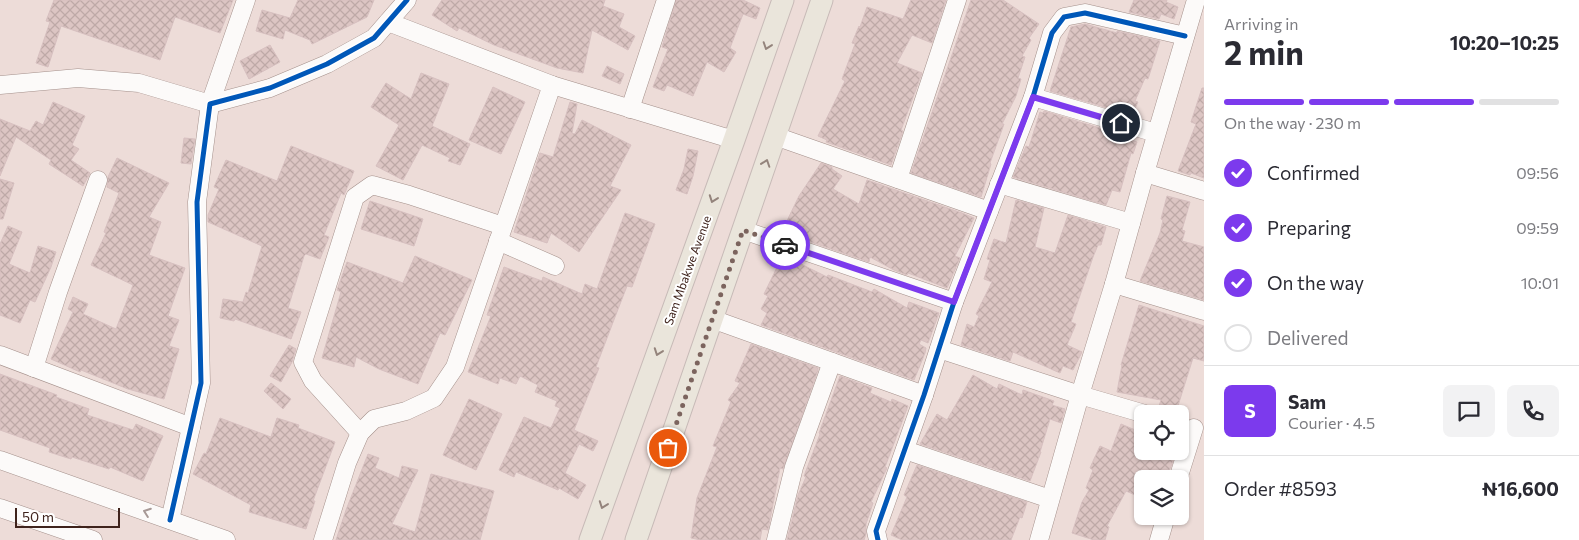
<!DOCTYPE html>
<meta charset="utf-8">
<style>
body{margin:0;font-family:Commissioner,sans-serif;background:#f2f2f3;color:#2b2b33;height:100vh;display:flex;flex-direction:column;font-size:19px;white-space:nowrap}
*{box-sizing:border-box;margin:0}
p{font-size:16px;color:#7c7c81}
.icon{flex:none;width:28px;height:28px;fill:none;stroke:currentColor;stroke-width:2;stroke-linecap:round;stroke-linejoin:round}
.map{position:relative;flex:1;overflow:hidden}
.side{display:flex;flex-direction:column;background:#fff;width:375px}
.side>*{flex:none}
.buttons{position:absolute;left:1134px;top:405px;display:grid;gap:10px}
.buttons a{display:grid;place-items:center;width:55px;height:55px;border-radius:8px;background:#fff;box-shadow:0 1px 4px #0004;font-size:25px}
.scale{position:absolute;left:15px;bottom:12px;width:105px;box-sizing:border-box;padding-left:5px;border:2px solid #3f231c;border-top:0;font-size:14px;line-height:18px;white-space:nowrap;color:#3f231c;-webkit-text-stroke:4px #fff;paint-order:stroke}
.pin{position:absolute;display:grid;place-items:center;width:42px;height:42px;color:#fff;margin:-21px;border:2px solid #fff;border-radius:50%;box-shadow:0 1px 5px #0007}
.courier{position:absolute;display:grid;place-items:center;width:50px;height:50px;margin:-25px;border:4px solid #7c3aed;border-radius:50%;background:#fff;color:#222;box-shadow:0 1px 6px #0007}
.summary em{font-style:normal;font-weight:700}
.summary div{display:flex;flex-direction:column-reverse}
.summary{display:flex;align-items:center;justify-content:space-between;height:85px;padding:0 20px}
h1{font-size:32px;font-weight:700;line-height:38px}
.bar{display:grid;grid-template-columns:repeat(4,1fr);gap:8px 5px;align-content:center;height:60px;padding:0 20px}
.bar i{height:6px;border-radius:4px;background:#e1e1e2}
.bar .current{background:#7c3aed}
.bar p{grid-column:span 4}
.line{display:flex;align-items:center;gap:12px;padding:0 20px;border-top:1px solid #e1e1e2}
.line div{flex:1}
.round{display:grid;place-items:center;flex:none;width:52px;height:52px;border-radius:8px;background:#f2f2f3}
ol{padding:0 20px;list-style:none}
li{display:flex;align-items:center;gap:15px;height:55px}
li p{margin-inline-start:auto}
li .icon{padding:5px;border-radius:50%;background:#7c3aed;color:#fff;stroke-width:4}
li:last-child{color:#7c7c81}
li i{width:28px;height:28px;border:2px solid #e1e1e2;border-radius:50%}
main{display:flex;flex:1;min-height:0}
.map>svg:first-child{display:block}
</style>
<main>
<div class="map">
<svg width="1204" height="540" viewBox="0 0 1204 540">
<defs>
<pattern id="building-cross-hatch" width="8" height="8" patternUnits="userSpaceOnUse" patternTransform="scale(1.25)"><rect width="8" height="8" fill="#dcc5c3"/><path d="M0 0l8 8M0 8l8-8" fill="none" stroke="#bea9a7"/></pattern>
</defs>
<rect width="100%" height="100%" fill="#eddcd8"/>
<g fill="url(#building-cross-hatch)" stroke="#d7c0c0">
<path d="M 54,0 L 233,0 L 220,33 L 175,17 L 160,60 L 61,26 L 48,67 L 36,63 L 50,22 L 46,21 Z"/>
<path d="M 298,0 L 374,0 L 367,17 L 312,44 L 310,40 L 285,30 L 283,39 L 256,31 L 262,10 L 290,18 Z"/>
<path d="M 442,0 L 605,0 L 603,6 L 624,14 L 619,27 L 635,36 L 628,50 L 592,30 L 583,73 L 557,68 L 494,45 L 459,28 L 457,31 L 432,15 Z"/>
<path d="M 676,0 L 743,0 L 760,8 L 756,19 L 743,14 L 730,48 L 736,52 L 724,72 L 707,62 L 693,96 L 667,85 L 664,91 L 653,87 L 668,49 L 662,47 Z"/>
<path d="M 911,0 L 946,0 L 932,43 L 912,35 L 897,63 L 922,73 L 901,130 L 903,131 L 891,165 L 826,142 L 827,140 L 818,136 L 845,81 L 842,79 L 855,44 L 852,43 L 859,26 L 860,27 L 867,7 L 903,19 Z"/>
<path d="M 971,0 L 1003,0 L 1039,24 L 1029,38 L 1031,40 L 1022,56 L 1025,57 L 1018,78 L 1021,79 L 1016,96 L 1002,124 L 1004,124 L 990,163 L 991,164 L 981,197 L 911,173 Z"/>
<path d="M 1134,0 L 1167,0 L 1166,2 L 1178,7 L 1174,19 L 1161,14 L 1159,19 L 1129,12 Z"/>
<path d="M 1085,24 L 1117,33 L 1117,31 L 1160,41 L 1148,79 L 1145,78 L 1135,101 L 1138,102 L 1132,115 L 1050,91 L 1071,27 Z"/>
<path d="M 270,45 L 280,62 L 249,79 L 240,61 Z"/>
<path d="M 607,66 L 624,74 L 620,84 L 602,76 Z"/>
<path d="M 421,73 L 449,84 L 432,126 L 470,144 L 460,165 L 448,161 L 450,158 L 422,145 L 403,180 L 376,166 L 399,125 L 371,107 L 386,83 L 411,99 Z"/>
<path d="M 493,87 L 525,102 L 501,154 L 469,140 Z"/>
<path d="M 1202,88 L 1204,88 L 1204,178 L 1191,173 L 1190,175 L 1178,171 L 1196,124 L 1191,122 Z"/>
<path d="M 53,102 L 85,116 L 72,145 L 79,149 L 71,160 L 90,173 L 83,186 L 49,164 L 51,160 L 16,137 L 0,176 L 0,119 L 30,131 L 36,121 L 43,125 Z"/>
<path d="M 570,102 L 577,104 L 572,133 L 575,134 L 582,120 L 631,145 L 610,186 L 621,190 L 579,252 L 551,233 L 547,243 L 514,232 L 540,153 L 553,157 Z"/>
<path d="M 1044,111 L 1126,136 L 1126,138 L 1137,142 L 1133,154 L 1131,153 L 1120,192 L 1112,190 L 1106,205 L 1013,177 L 1026,146 L 1029,147 L 1040,112 L 1043,113 Z"/>
<path d="M 184,138 L 195,139 L 191,164 L 181,163 Z"/>
<path d="M 291,146 L 354,171 L 344,195 L 341,193 L 324,235 L 329,237 L 320,259 L 306,254 L 304,256 L 288,308 L 301,312 L 291,339 L 235,319 L 234,321 L 220,318 L 223,299 L 243,302 L 246,292 L 248,293 L 262,246 L 208,222 L 208,215 L 219,189 L 214,187 L 226,160 L 277,181 Z"/>
<path d="M 688,149 L 698,151 L 693,176 L 687,194 L 676,190 L 684,169 Z"/>
<path d="M 117,158 L 169,183 L 149,217 L 161,222 L 149,255 L 185,268 L 168,316 L 179,320 L 169,346 L 179,349 L 164,399 L 128,389 L 81,370 L 80,372 L 51,359 L 73,312 L 68,309 L 73,297 L 88,304 L 83,314 L 116,329 L 133,285 L 91,265 L 106,233 L 104,232 L 119,193 L 107,187 L 108,177 Z"/>
<path d="M 821,163 L 832,167 L 832,169 L 842,176 L 833,189 L 859,204 L 867,180 L 962,213 L 974,218 L 955,256 L 960,258 L 947,288 L 908,273 L 907,275 L 894,270 L 870,257 L 869,262 L 808,241 L 783,229 L 799,196 Z"/>
<path d="M 0,179 L 14,183 L 3,219 L 0,219 Z"/>
<path d="M 1167,196 L 1190,202 L 1182,230 L 1185,231 L 1182,241 L 1204,247 L 1204,300 L 1140,281 L 1160,233 L 1163,220 L 1161,219 Z"/>
<path d="M 1016,200 L 1044,208 L 1035,247 L 1055,253 L 1068,215 L 1106,227 L 1101,245 L 1098,245 L 1093,257 L 1071,322 L 1076,324 L 1067,345 L 1082,352 L 1073,370 L 1063,366 L 1060,373 L 1013,352 L 1010,361 L 961,345 L 967,324 L 974,327 L 979,316 L 976,314 L 992,282 L 984,279 L 990,260 L 987,259 L 994,239 L 1006,243 Z"/>
<path d="M 370,201 L 423,219 L 414,246 L 361,229 Z"/>
<path d="M 625,213 L 655,224 L 632,287 L 627,286 L 615,317 L 596,367 L 599,368 L 574,430 L 598,441 L 593,451 L 579,444 L 565,473 L 586,485 L 578,499 L 559,488 L 558,490 L 516,472 L 514,477 L 499,470 L 524,417 L 551,428 L 560,408 L 555,406 L 557,401 L 535,392 L 538,385 L 520,376 L 516,384 L 500,378 L 498,384 L 468,372 L 491,316 L 487,315 L 504,267 L 542,281 L 543,277 L 582,294 L 585,284 L 597,289 Z"/>
<path d="M 8,226 L 22,232 L 9,264 L 30,273 L 38,246 L 56,252 L 51,267 L 35,302 L 30,300 L 20,323 L 0,315 L 0,244 Z"/>
<path d="M 783,255 L 827,277 L 828,275 L 872,292 L 874,289 L 907,308 L 909,302 L 939,313 L 928,343 L 921,340 L 919,344 L 926,348 L 925,353 L 914,380 L 761,325 L 767,313 L 761,309 L 768,296 L 764,294 Z"/>
<path d="M 415,256 L 472,280 L 445,335 L 440,333 L 418,384 L 379,369 L 356,357 L 354,367 L 322,358 L 341,292 L 337,290 L 347,262 L 403,283 Z"/>
<path d="M 1139,305 L 1204,326 L 1204,361 L 1193,358 L 1176,412 L 1159,406 L 1161,400 L 1117,392 L 1122,365 L 1121,365 Z"/>
<path d="M 751,344 L 818,368 L 818,370 L 783,469 L 780,468 L 768,530 L 762,529 L 760,540 L 701,540 L 691,538 L 697,498 L 717,447 L 713,446 L 731,402 L 728,400 L 740,383 L 735,381 Z"/>
<path d="M 289,345 L 296,349 L 292,362 L 281,382 L 270,376 Z"/>
<path d="M 0,374 L 57,395 L 56,397 L 89,409 L 87,415 L 133,430 L 136,424 L 163,436 L 143,481 L 110,467 L 109,469 L 72,457 L 71,459 L 49,452 L 50,448 L 0,430 Z"/>
<path d="M 973,375 L 997,389 L 999,384 L 1022,395 L 1023,390 L 1054,401 L 1052,405 L 1065,409 L 1061,423 L 1050,419 L 1040,452 L 1041,452 L 1030,481 L 920,444 L 937,414 L 947,420 Z"/>
<path d="M 840,376 L 872,388 L 870,393 L 891,402 L 892,399 L 908,406 L 885,467 L 887,468 L 886,470 L 871,502 L 873,503 L 866,524 L 866,534 L 864,540 L 787,540 L 798,495 L 806,477 L 804,476 L 820,434 L 819,433 Z"/>
<path d="M 271,383 L 291,399 L 283,409 L 264,391 Z"/>
<path d="M 469,399 L 502,414 L 476,470 L 443,455 Z"/>
<path d="M 220,418 L 271,437 L 277,418 L 299,425 L 298,428 L 335,442 L 313,501 L 315,501 L 306,529 L 249,512 L 251,505 L 193,474 L 204,453 L 206,454 Z"/>
<path d="M 1121,424 L 1140,432 L 1133,451 L 1176,451 L 1171,467 L 1163,479 L 1157,479 L 1142,469 L 1142,498 L 1126,491 L 1107,526 L 1109,527 L 1105,540 L 1094,540 L 1072,533 L 1082,502 L 1089,490 L 1086,488 L 1093,470 L 1090,468 L 1094,459 L 1100,446 L 1111,451 Z"/>
<path d="M 368,454 L 379,458 L 375,468 L 399,478 L 402,466 L 418,470 L 392,524 L 415,532 L 431,474 L 494,491 L 480,540 L 336,540 L 346,510 Z"/>
<path d="M 917,465 L 1027,502 L 1022,518 L 1020,517 L 1011,540 L 902,540 L 891,535 L 907,497 L 904,495 Z"/>
</g>
<g fill="none" stroke-linecap="round" stroke-linejoin="round">
<g stroke="#a4908b" stroke-width="19">
<g id="minor">
<path d="M 388,22 L 552,85 L 734,140"/>
<path d="M 0,85 L 78,78 L 139,83 L 210,104 L 246,0"/>
<path d="M 1033,97 L 1156,133"/>
<path d="M 630,109 L 666,0"/>
<path d="M 775,136 L 989,211"/>
<path d="M 1145,173 L 1204,191"/>
<path d="M 898,179 L 957,0"/>
<path d="M 999,184 L 1131,223"/>
<path d="M 743,230 L 954,302"/>
<path d="M 498,241 L 555,266"/>
<path d="M 1114,284 L 1204,311"/>
<path d="M 712,319 L 924,395"/>
<path d="M 939,349 L 1080,395 L 1145,414"/>
<path d="M 0,355 L 191,427"/>
<path d="M 34,368 L 58,292 L 98,180"/>
<path d="M 360,433 L 313,381 L 303,362 L 355,197 L 372,185 L 409,195 L 503,226"/>
<path d="M 905,450 L 1050,499"/>
<path d="M 0,460 L 226,540"/>
<path d="M 1178,479 L 1194,428"/>
<path d="M 0,508 L 93,540"/>
<path d="M 170,520 L 201,383 L 197,202 L 210,104 L 270,88 L 327,64 L 374,38 L 407,0"/>
<path d="M 323,540 L 347,463 L 360,433 L 374,419 L 406,411 L 434,398 L 455,367 L 552,85"/>
<path d="M 776,540 L 794,467 L 832,362"/>
<path d="M 878,540 L 876,531 L 924,395 L 954,302 L 1033,97 L 1052,33 L 1064,17 L 1085,13 L 1185,36"/>
<path d="M 1039,540 L 1080,395 L 1114,284 L 1145,173 L 1196,0"/>
<path d="M 1159,540 L 1166,516"/>
</g>
</g>
<g stroke="#c7bab7" stroke-width="23">
<g id="major">
<path d="M 590,540 L 734,140 L 783,0"/>
<path d="M 636,540 L 822,0"/>
</g>
</g>
<use href="#minor" stroke="#fcfaf9" stroke-width="18"/>
<use href="#major" stroke="#eae5db" stroke-width="21"/>
<g stroke="#fff" stroke-width="8">
<g id="cycleway">
<path d="M 170,520 L 201,383 L 197,202 L 210,104 L 270,88 L 327,64 L 374,38 L 407,0"/>
<path d="M 878,540 L 876,531 L 924,395 L 954,302 L 1033,97 L 1052,33 L 1064,17 L 1085,13 L 1185,36"/>
</g>
</g>
<use href="#cycleway" stroke="#0057b8" stroke-width="5"/>
</g>
<defs><path id="oneway-chevron" d="M-2-3.5L2.5 0L-2 3.5" fill="none" stroke-width="1.6" stroke-linecap="round" stroke-linejoin="round" transform="scale(1.25)"/></defs>
<g stroke="#94847c">
<use href="#oneway-chevron" transform="translate(767 46) rotate(109)"/>
<use href="#oneway-chevron" transform="translate(766 163) rotate(-71)"/>
<use href="#oneway-chevron" transform="translate(713 199) rotate(110)"/>
<use href="#oneway-chevron" transform="translate(658 352) rotate(110)"/>
<use href="#oneway-chevron" transform="translate(603 505) rotate(110)"/>
</g>
<use stroke="#a79996" href="#oneway-chevron" transform="translate(147 512) rotate(-160)"/>
<g fill="none" stroke-linecap="round" stroke-linejoin="round">
<path stroke="#7c645e" stroke-width="5" stroke-dasharray="0 9" d="M 668,448 L 743,230 L 785,245"/>
<path stroke="#7c3aed" stroke-width="6" d="M 785,245 L 954,302 L 1033,97 L 1121,123"/>
</g>
<g text-anchor="middle" dominant-baseline="central" stroke-width="4" stroke-linejoin="round" paint-order="stroke">
<g font-size="12" fill="#3f231c" stroke="#fff">
<text transform="translate(687 270) rotate(-70)">Sam Mbakwe Avenue</text>
</g>
</g>
</svg>
<div class="buttons">
<a><svg class="icon" aria-label="locate" viewBox="0 0 24 24"><circle cx="12" cy="12" r="6"/><path d="M12 2v4M12 18v4M2 12h4M18 12h4"/></svg></a>
<a><svg class="icon" aria-label="layers" viewBox="0 0 24 24"><path d="M12 4l9 5-9 5-9-5zM3 14l9 5 9-5"/></svg></a>
</div>
<div class="scale">50 m</div>
<div class="pin" style="left:668px;top:448px;background:#ea580c"><svg class="icon" aria-label="bag" viewBox="0 0 24 24"><path d="M5 8h14l-1 12H6zM9 8a3 3 0 0 1 6 0"/></svg></div>
<div class="pin" style="left:1121px;top:123px;background:#1f2937"><svg class="icon" aria-label="home" viewBox="0 0 24 24"><path d="M3 11l9-7 9 7M6 9v11h12V9"/></svg></div>
<div class="courier" style="left:785px;top:245px"><svg class="icon" aria-label="car" viewBox="0 0 24 24"><path d="M5 17H2v-5l4-1 3-4h7l3 4 3 1v5h-3M9 17h6M6 11h13"/><circle cx="7" cy="17" r="2"/><circle cx="17" cy="17" r="2"/></svg></div>
</div>
<section class="side">
<div class="summary"><div><h1>2 min</h1><p>Arriving in</p></div><em>10:20–10:25</em></div>
<div class="bar"><i class="current"></i><i class="current"></i><i class="current"></i><i></i><p>On the way · 230 m</p></div>
<ol>
<li><svg class="icon" aria-label="check" viewBox="0 0 24 24"><path d="M5 12l5 5 9-10"/></svg>Confirmed<p>09:56</p></li>
<li><svg class="icon" aria-label="check" viewBox="0 0 24 24"><path d="M5 12l5 5 9-10"/></svg>Preparing<p>09:59</p></li>
<li><svg class="icon" aria-label="check" viewBox="0 0 24 24"><path d="M5 12l5 5 9-10"/></svg>On the way<p>10:01</p></li>
<li><i></i>Delivered</li>
</ol>
<div class="line" style="height:90px"><b class="round" style="background:#7c3aed;color:#fff">S</b><div><b>Sam</b><p>Courier · 4.5</p></div><a class="round"><svg class="icon" aria-label="chat" viewBox="0 0 24 24"><path d="M4 5h16v11H9l-5 4z"/></svg></a><a class="round"><svg class="icon" aria-label="phone" viewBox="0 0 24 24"><path d="M5 4h4l2 5-3 2q2 4 5 5l2-3 5 2v4C11 20 4 13 5 4z"/></svg></a></div>
<div class="line" style="height:65px"><div>Order #8593</div><b>₦16,600</b></div>
</section>
</main>
